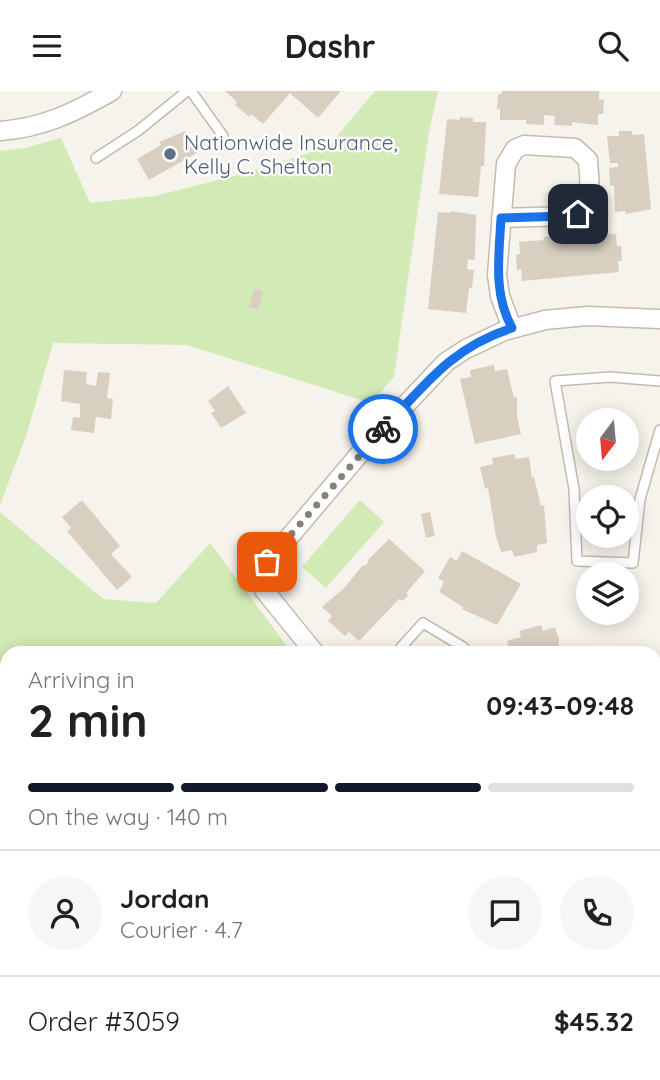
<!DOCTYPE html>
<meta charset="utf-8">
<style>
body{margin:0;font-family:Quicksand,sans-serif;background:#f6f6f6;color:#202124;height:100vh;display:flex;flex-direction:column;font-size:26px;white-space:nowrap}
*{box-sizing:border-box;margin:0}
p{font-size:23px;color:#757577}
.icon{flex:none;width:38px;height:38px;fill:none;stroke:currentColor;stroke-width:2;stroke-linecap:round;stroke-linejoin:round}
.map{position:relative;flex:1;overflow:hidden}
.details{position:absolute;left:0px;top:555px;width:662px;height:436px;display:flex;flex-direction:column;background:#fff;border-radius:21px 21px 0 0;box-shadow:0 4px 18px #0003}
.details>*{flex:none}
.needle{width:46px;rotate:196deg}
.fabs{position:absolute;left:576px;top:317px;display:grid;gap:14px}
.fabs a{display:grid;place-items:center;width:63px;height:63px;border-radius:50%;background:#fff;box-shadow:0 4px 18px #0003;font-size:35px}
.pin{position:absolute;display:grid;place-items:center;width:60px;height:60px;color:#fff;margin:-30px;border-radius:14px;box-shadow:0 4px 10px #0006}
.courier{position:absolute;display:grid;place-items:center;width:70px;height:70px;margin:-35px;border:5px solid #1a73e8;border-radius:50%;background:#fff;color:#222;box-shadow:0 2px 9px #0007}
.head em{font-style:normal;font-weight:700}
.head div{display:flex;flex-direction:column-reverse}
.head{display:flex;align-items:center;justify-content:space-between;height:119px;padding:0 28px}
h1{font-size:46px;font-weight:700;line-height:52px}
.bar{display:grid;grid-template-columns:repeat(4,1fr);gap:10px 7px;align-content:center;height:84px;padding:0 28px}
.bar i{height:9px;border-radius:5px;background:#e0e0e0}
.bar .selected{background:#111827}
.bar p{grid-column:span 4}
.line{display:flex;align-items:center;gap:18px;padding:0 28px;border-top:2px solid #e0e0e0}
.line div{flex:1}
.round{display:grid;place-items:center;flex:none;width:74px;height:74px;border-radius:37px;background:#f6f6f6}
header{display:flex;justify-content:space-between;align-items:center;height:91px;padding:0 28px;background:#fff;font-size:32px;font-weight:700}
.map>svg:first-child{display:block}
</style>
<header><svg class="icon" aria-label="menu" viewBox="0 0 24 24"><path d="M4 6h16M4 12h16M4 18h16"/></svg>Dashr<svg class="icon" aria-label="search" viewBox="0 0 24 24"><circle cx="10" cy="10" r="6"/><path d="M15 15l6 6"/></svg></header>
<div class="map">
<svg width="660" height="989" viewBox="0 0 660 989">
<rect width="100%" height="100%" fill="#f6f3ec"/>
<g fill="#d2eab5">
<path d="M 375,0 L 438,0 L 429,41 L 394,286 L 371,312 L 187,254 L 53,252 L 27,342 L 0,414 L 0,60 L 25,57 L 61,47 L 90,112 L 155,105 L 246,82 L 328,56 Z"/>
<path d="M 360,409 L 384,431 L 326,497 L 302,476 Z"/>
<path d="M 0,421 L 103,508 L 156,512 L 210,452 L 292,562 L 7,562 L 7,984 L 109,984 L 106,989 L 0,989 Z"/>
</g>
<g fill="#d8cfc1">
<path d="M 225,0 L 341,0 L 318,27 L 290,2 L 263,33 L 251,23 L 249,26 L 235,14 L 237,11 Z"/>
<path d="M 502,0 L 599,0 L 599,8 L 604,9 L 603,23 L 598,23 L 598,34 L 572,31 L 572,35 L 554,34 L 555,25 L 544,24 L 544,34 L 526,33 L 526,29 L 500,29 L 500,18 L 497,18 L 498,3 L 501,3 Z"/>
<path d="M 460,26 L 473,27 L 473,31 L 486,31 L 484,75 L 481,75 L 478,106 L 439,103 L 447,28 L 459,29 Z"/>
<path d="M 185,40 L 197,62 L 149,89 L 137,68 L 161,54 L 159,51 Z"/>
<path d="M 619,40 L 632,40 L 632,44 L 644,43 L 651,118 L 626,123 L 625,120 L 615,121 L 614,94 L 610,95 L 609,77 L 618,76 L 618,72 L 610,72 L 607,45 L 619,45 Z"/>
<path d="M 450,120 L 476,124 L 475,169 L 468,168 L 467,178 L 474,179 L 472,197 L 469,197 L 466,222 L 428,218 L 438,121 L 450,122 Z"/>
<path d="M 590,142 L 590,145 L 616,143 L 617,155 L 621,155 L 622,170 L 618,170 L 619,181 L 522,190 L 521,178 L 517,179 L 516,164 L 520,163 L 519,151 L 544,149 L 544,146 L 562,145 L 563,152 L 573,151 L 572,143 Z"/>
<path d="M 254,198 L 263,200 L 258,218 L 249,216 Z"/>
<path d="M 494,274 L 495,280 L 507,278 L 514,307 L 517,306 L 517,326 L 521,343 L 475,353 L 460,288 L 471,286 L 470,279 Z"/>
<path d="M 64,279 L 87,281 L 86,293 L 96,295 L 98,281 L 110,282 L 107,307 L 113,308 L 111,328 L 96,326 L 94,342 L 71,339 L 73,326 L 80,327 L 80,313 L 61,310 Z"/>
<path d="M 228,295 L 246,322 L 221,337 L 211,322 L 215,320 L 208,310 Z"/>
<path d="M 514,363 L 516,368 L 529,366 L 532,387 L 534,386 L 541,415 L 544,414 L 547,452 L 537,454 L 537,461 L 514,466 L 512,459 L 501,461 L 496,445 L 488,397 L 485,398 L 480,376 L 493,373 L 492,367 Z"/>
<path d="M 82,409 L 120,455 L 111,463 L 132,486 L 117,499 L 67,440 L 71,437 L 62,426 Z"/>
<path d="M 430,421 L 435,445 L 426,447 L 421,423 Z"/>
<path d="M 389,448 L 425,480 L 406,502 L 408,504 L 403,510 L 399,508 L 359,550 L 349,541 L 345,545 L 328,530 L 332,525 L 322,516 L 345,496 L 363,474 L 365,475 L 369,470 L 368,469 Z"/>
<path d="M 462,460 L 521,493 L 497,534 L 462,518 L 463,516 L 439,501 L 444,491 L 438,487 L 450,466 L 457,470 Z"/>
<path d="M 541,534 L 543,540 L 555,536 L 559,549 L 559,562 L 510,562 L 507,550 L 521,546 L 519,540 Z"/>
<path d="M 660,615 L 660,686 L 654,683 L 654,626 Z"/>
<path d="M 654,865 L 660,867 L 660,917 L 654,915 Z"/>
<path d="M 144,984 L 183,984 L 181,989 L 137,989 L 138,986 L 143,987 Z"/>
</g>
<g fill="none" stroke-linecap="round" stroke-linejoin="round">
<g stroke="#c2bbae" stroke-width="12">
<g id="lane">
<path d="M 191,0 L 223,45"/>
<path d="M 96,67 L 139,39 L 187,0"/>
<path d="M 660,290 L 610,286 L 555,290 L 574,398 L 577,470 L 633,472 L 640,408 L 660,339"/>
<path d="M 396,562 L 423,532 L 463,556 L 468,562"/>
<path d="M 654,737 L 660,738"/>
</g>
</g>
<g stroke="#c2bbae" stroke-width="21">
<g id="street">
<path d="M 0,40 C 43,37 75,21 112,0"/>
<path d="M 501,127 L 569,125 C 596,117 589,91 588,69 L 575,57 L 524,54 L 515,58 L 506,73 L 497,184 L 500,205 L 512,237"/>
<path d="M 315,562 L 264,499 L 262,489 L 264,476 L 362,360 L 446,271 L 466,258 L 504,240 L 545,229 L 587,225 L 660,228"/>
<path d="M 654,773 L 660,773"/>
<path d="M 654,951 L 660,952"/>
<path d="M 209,989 L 210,986 L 219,989"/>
<path d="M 365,989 L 371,984"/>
</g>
</g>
<use href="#lane" stroke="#fff" stroke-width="9"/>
<use href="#street" stroke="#fff" stroke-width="18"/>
</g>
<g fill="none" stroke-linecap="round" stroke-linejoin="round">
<path stroke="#878178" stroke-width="7" stroke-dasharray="0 12.6" d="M 267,471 L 383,338"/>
<path stroke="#1a73e8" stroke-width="9" d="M 383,338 C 425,294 452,256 512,237 C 493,202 499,166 501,127 L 569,125 L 578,123"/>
</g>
<circle fill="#5c6f8a" stroke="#fff" stroke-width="2.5" cx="170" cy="63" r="7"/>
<g text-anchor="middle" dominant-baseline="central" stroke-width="5" stroke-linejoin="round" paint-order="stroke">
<g font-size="21" fill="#4e5e75" stroke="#fff" text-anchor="start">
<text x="184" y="51">Nationwide Insurance,<tspan x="184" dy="24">Kelly C. Shelton</tspan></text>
</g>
</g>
</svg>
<div class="fabs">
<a><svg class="needle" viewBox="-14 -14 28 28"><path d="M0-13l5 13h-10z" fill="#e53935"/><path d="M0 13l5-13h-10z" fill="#757577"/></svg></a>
<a><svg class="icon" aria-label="locate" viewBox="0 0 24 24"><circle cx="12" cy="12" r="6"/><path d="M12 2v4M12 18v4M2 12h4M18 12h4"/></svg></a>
<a><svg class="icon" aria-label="layers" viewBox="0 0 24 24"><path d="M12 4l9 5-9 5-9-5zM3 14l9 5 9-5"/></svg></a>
</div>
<div class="pin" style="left:267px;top:471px;background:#ea580c"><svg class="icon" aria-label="bag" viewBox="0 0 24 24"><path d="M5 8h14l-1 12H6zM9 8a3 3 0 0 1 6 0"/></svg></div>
<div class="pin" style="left:578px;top:123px;background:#1f2937"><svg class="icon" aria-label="home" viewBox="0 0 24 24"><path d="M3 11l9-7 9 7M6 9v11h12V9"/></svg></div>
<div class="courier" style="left:383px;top:338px"><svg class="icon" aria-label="bike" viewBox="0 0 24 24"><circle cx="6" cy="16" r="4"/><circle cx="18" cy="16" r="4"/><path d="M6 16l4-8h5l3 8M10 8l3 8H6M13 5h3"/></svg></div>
<section class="details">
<div class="head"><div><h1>2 min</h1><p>Arriving in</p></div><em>09:43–09:48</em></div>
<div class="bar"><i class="selected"></i><i class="selected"></i><i class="selected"></i><i></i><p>On the way · 140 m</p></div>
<div class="line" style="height:126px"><a class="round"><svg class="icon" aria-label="person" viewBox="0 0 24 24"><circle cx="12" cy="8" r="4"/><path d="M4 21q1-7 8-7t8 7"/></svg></a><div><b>Jordan</b><p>Courier · 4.7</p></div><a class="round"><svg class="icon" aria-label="chat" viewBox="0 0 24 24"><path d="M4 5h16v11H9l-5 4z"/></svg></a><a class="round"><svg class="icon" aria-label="phone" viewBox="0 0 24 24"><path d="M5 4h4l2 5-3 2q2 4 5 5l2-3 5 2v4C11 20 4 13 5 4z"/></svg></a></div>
<div class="line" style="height:91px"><div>Order #3059</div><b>$45.32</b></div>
</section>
</div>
